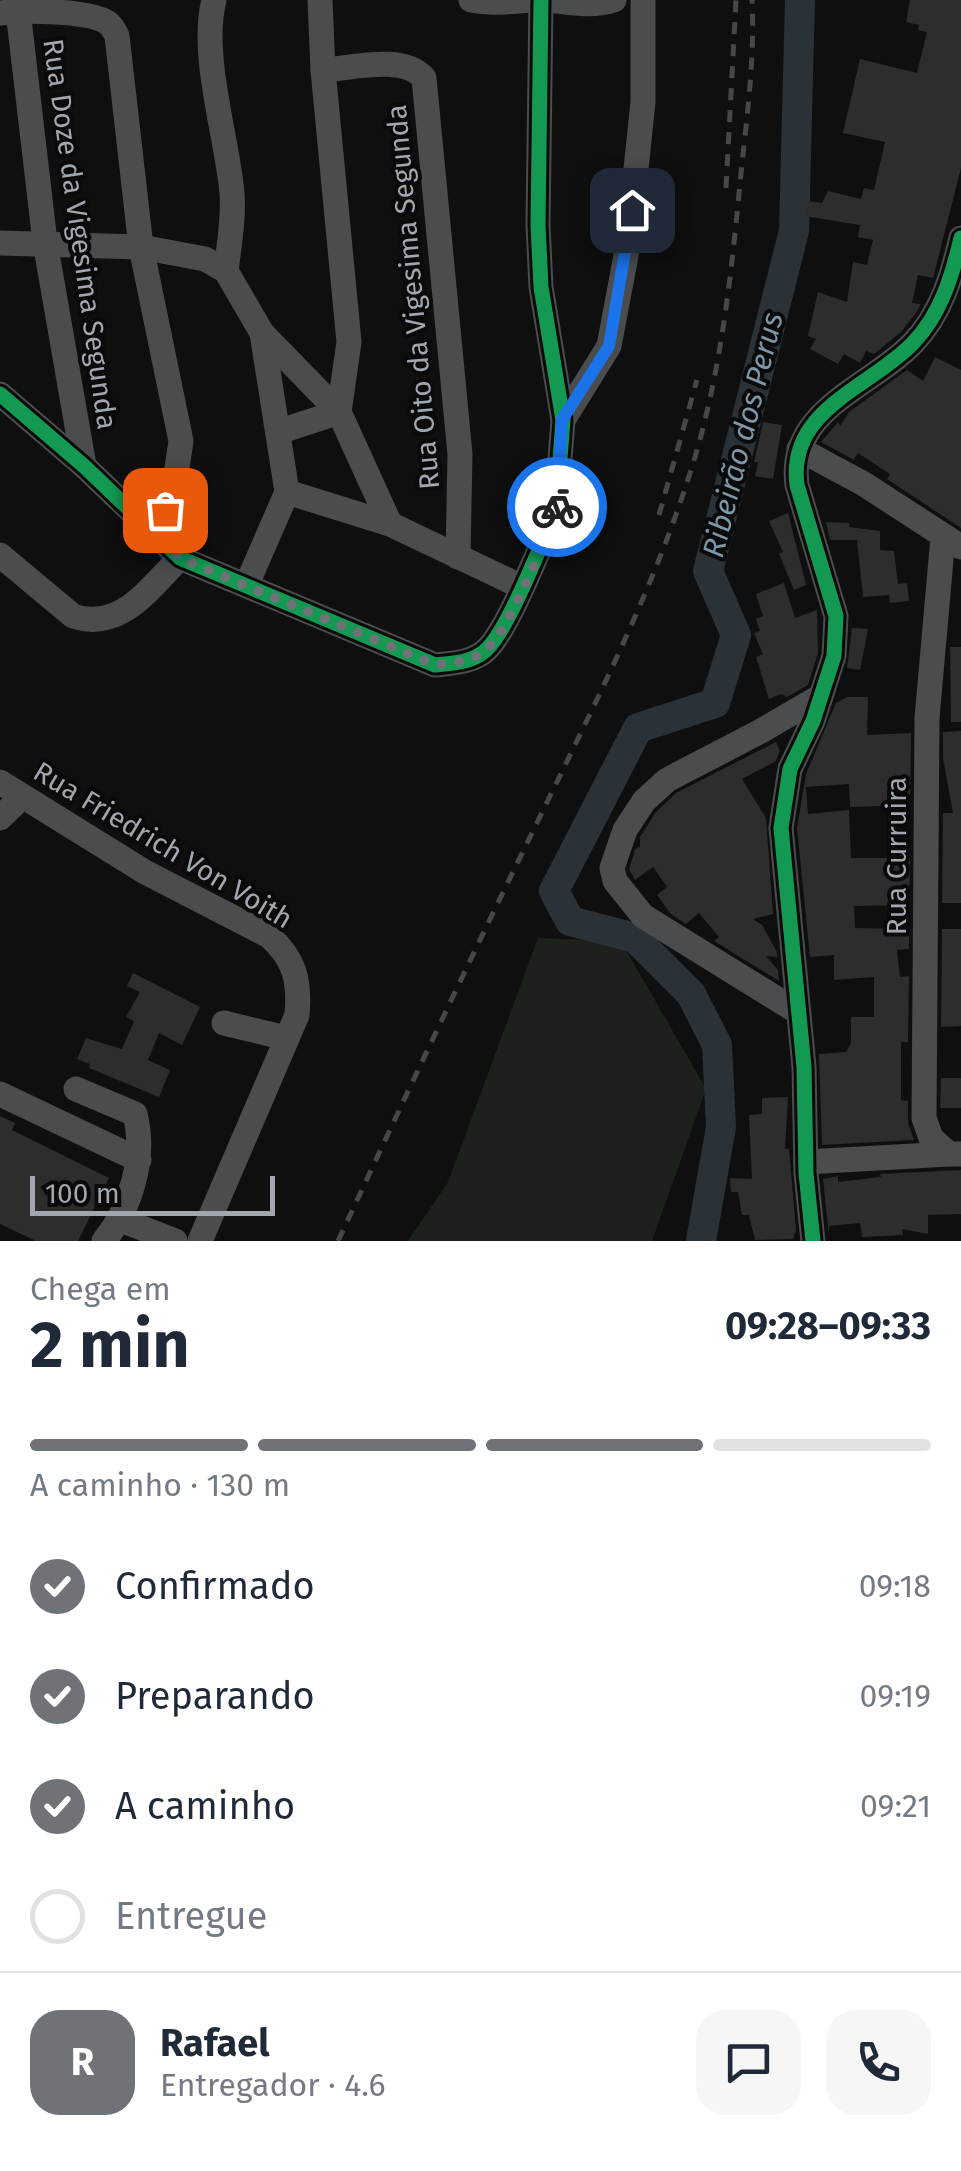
<!DOCTYPE html>
<html lang="pt">
<meta charset="utf-8">
<style>
body{margin:0;font-family:"Fira Sans",sans-serif;background:#f6f6f7;color:#1f2937;height:100vh;display:flex;flex-direction:column;font-size:38px;white-space:nowrap}
*{box-sizing:border-box;margin:0}
p{font-size:32px;color:#747a83}
.icon{flex:none;width:55px;height:55px;fill:none;stroke:currentColor;stroke-width:2;stroke-linecap:round;stroke-linejoin:round}
.map{position:relative;height:1241px;overflow:hidden}
.drawer{display:flex;flex-direction:column;background:#fff;flex:1}
.drawer>*{flex:none}
.scale{position:absolute;left:30px;bottom:25px;width:245px;box-sizing:border-box;padding-left:10px;border:5px solid #a2a7af;border-top:0;font-size:28px;line-height:35px;white-space:nowrap;color:#a2a7af;-webkit-text-stroke:8px #0a0a0b;paint-order:stroke}
.pin{position:absolute;display:grid;place-items:center;width:85px;height:85px;color:#fff;margin:-42px;border-radius:20px;box-shadow:0 5px 15px #0006}
.courier{position:absolute;display:grid;place-items:center;width:100px;height:100px;margin:-50px;border:8px solid #1a73e8;border-radius:50%;background:#fff;color:#222;box-shadow:0 2px 12px #0007}
.overview em{font-style:normal;font-weight:700}
.overview div{display:flex;flex-direction:column-reverse}
.overview{display:flex;align-items:center;justify-content:space-between;height:170px;padding:0 30px}
h1{font-size:65px;font-weight:700;line-height:75px}
.bar{display:grid;grid-template-columns:repeat(4,1fr);gap:15px 10px;align-content:center;height:120px;padding:0 30px}
.bar i{height:12px;border-radius:8px;background:#e0e1e3}
.bar .active{background:#6f7277}
.bar p{grid-column:span 4}
.line{display:flex;align-items:center;gap:25px;padding:0 30px;border-top:2px solid #e0e1e3}
.line div{flex:1}
.round{display:grid;place-items:center;flex:none;width:105px;height:105px;border-radius:30px;background:#f6f6f7}
ol{padding:0 30px;list-style:none}
li{display:flex;align-items:center;gap:30px;height:110px}
li p{margin-inline-start:auto}
li .icon{padding:10px;border-radius:50%;background:#6f7277;color:#fff;stroke-width:4}
li:last-child{color:#747a83}
li i{width:55px;height:55px;border:5px solid #e0e1e3;border-radius:50%}
.map>svg:first-child{display:block}
</style>
<div class="map">
<svg width="961" height="1241" viewBox="0 0 961 1241">
<rect width="100%" height="100%" fill="#0f0f10"/>
<path fill="#1c211c" d="M 538,938 L 621,941 L 706,1089 L 652,1241 L 408,1241 L 448,1182 Z"/>
<g fill="none" stroke-linecap="round" stroke-linejoin="round">
<path stroke="#2b3237" stroke-width="30" d="M 701,1241 L 721,1127 L 717,1045 L 691,994 L 635,938 L 570,921 L 554,891 L 638,728 L 715,703 L 736,635 L 708,571 L 794,231 L 800,0"/>
</g>
<g fill="#2d2d2e">
<path d="M 910,0 L 961,0 L 961,168 L 933,278 L 918,275 L 912,303 L 921,304 L 916,313 L 901,332 L 874,354 L 866,351 L 860,363 L 844,354 L 838,364 L 810,349 L 816,339 L 808,336 L 818,292 L 847,302 L 853,262 L 867,265 L 873,240 L 858,237 L 860,225 L 805,216 L 808,201 L 822,203 L 828,191 L 861,199 L 864,188 L 874,190 L 885,142 L 843,133 L 860,59 L 917,73 L 927,32 L 918,30 L 919,25 L 906,22 Z"/>
<path d="M 935,357 L 961,370 L 961,528 L 887,479 L 890,474 L 858,453 L 854,460 L 821,442 L 838,422 L 840,426 L 849,412 L 907,370 L 923,381 Z"/>
<path d="M 763,422 L 782,425 L 773,479 L 755,476 L 758,462 L 754,462 Z"/>
<path d="M 788,513 L 806,585 L 794,590 L 779,554 L 783,552 L 769,521 Z"/>
<path d="M 826,522 L 849,523 L 849,527 L 880,531 L 880,550 L 894,551 L 898,584 L 907,583 L 909,601 L 890,603 L 889,595 L 863,597 L 857,540 L 830,540 Z"/>
<path d="M 784,583 L 795,618 L 817,610 L 818,653 L 808,685 L 787,697 L 781,694 L 769,699 L 756,657 L 763,654 L 754,633 L 760,631 L 756,619 L 763,616 L 756,594 Z"/>
<path d="M 852,628 L 868,629 L 860,670 L 847,668 Z"/>
<path d="M 950,647 L 961,647 L 961,722 L 951,722 Z"/>
<path d="M 847,697 L 868,697 L 867,735 L 911,733 L 910,805 L 850,807 L 849,784 L 806,787 L 808,814 L 849,810 L 851,858 L 910,858 L 909,905 L 854,906 L 855,928 L 909,929 L 909,949 L 897,950 L 900,977 L 909,976 L 908,1042 L 901,1042 L 901,1100 L 908,1101 L 908,1123 L 914,1140 L 822,1145 L 819,1054 L 846,1052 L 851,1043 L 851,1017 L 874,1017 L 874,977 L 834,980 L 834,955 L 810,957 L 797,828 L 806,774 L 836,703 Z"/>
<path d="M 961,731 L 961,903 L 942,903 L 943,813 L 953,813 L 943,758 L 943,732 Z"/>
<path d="M 776,742 L 780,751 L 776,761 L 742,779 L 766,818 L 773,914 L 753,919 L 762,925 L 777,952 L 777,957 L 766,956 L 778,970 L 779,981 L 714,941 L 719,937 L 699,913 L 686,924 L 671,914 L 657,895 L 667,887 L 653,867 L 635,880 L 629,869 L 635,850 L 640,846 L 640,837 L 656,812 L 676,793 Z"/>
<path d="M 942,929 L 961,929 L 961,1026 L 941,1027 Z"/>
<path d="M 133,973 L 200,1007 L 182,1045 L 159,1033 L 148,1060 L 170,1070 L 159,1097 L 89,1068 L 90,1064 L 77,1059 L 86,1038 L 122,1049 L 134,1021 L 126,1017 L 140,992 L 127,986 Z"/>
<path d="M 941,1078 L 961,1078 L 961,1108 L 940,1108 Z"/>
<path d="M 788,1097 L 785,1149 L 789,1149 L 796,1230 L 793,1239 L 755,1240 L 749,1215 L 742,1215 L 738,1192 L 731,1192 L 730,1178 L 752,1179 L 749,1115 L 762,1114 L 762,1098 Z"/>
<path d="M 0,1116 L 15,1123 L 12,1130 L 109,1178 L 78,1241 L 36,1241 L 0,1224 Z"/>
<path d="M 961,1170 L 961,1214 L 928,1215 L 928,1234 L 902,1229 L 903,1235 L 862,1237 L 860,1223 L 829,1226 L 829,1236 L 823,1179 L 838,1176 L 838,1182 L 881,1177 L 880,1174 Z"/>
</g>
<g fill="none" stroke-linecap="round" stroke-linejoin="round">
<g stroke="#4a4c4e" stroke-width="25">
<path d="M 214,0 C 200,55 227,136 232,193 C 234,219 229,245 226,271"/>
<path d="M 471,0 C 495,5 518,0 543,0 C 567,1 590,8 614,0"/>
<path d="M 18,11 L 45,242 L 84,466"/>
<path d="M 0,13 C 22,10 90,10 108,23 C 113,27 114,30 117,36 L 141,247 L 181,441 L 174,488 L 156,531"/>
<path d="M 323,70 C 353,68 403,54 424,78 L 460,454 L 458,557"/>
<path d="M 0,243 L 141,247 L 205,259 L 226,271 L 262,333 L 339,412 L 390,524"/>
<path d="M 0,394 L 84,466 L 180,558 L 435,665 C 452,663 472,663 486,650 C 509,629 541,543 556,511 L 563,420 L 541,287 L 538,225 L 541,0"/>
<path d="M 563,420 L 609,346 L 628,245 L 643,102 L 643,0"/>
<path d="M 278,432 L 339,412 L 349,342 L 323,70 L 320,0"/>
<path d="M 799,449 L 864,484 L 961,547"/>
<path d="M 287,492 L 390,524 L 522,587"/>
<path d="M 943,537 L 927,718 L 924,1118 L 931,1138 L 949,1154 L 961,1154"/>
<path d="M 0,555 L 73,616 C 121,632 149,588 180,558"/>
<path d="M 247,584 L 287,492 L 262,333"/>
<path d="M 0,782 L 145,872 L 269,936 C 295,959 300,981 297,1015 L 200,1241"/>
<path d="M 0,818 L 22,797"/>
<path d="M 798,1012 L 643,916 L 615,881 L 612,868 L 625,830 L 644,801 L 667,780 L 761,731 L 821,696"/>
<path d="M 224,1023 L 286,1038"/>
<path d="M 76,1089 L 135,1114 C 146,1157 131,1208 104,1241"/>
<path d="M 0,1094 L 139,1160"/>
<path d="M 806,1162 L 949,1154"/>
<path d="M 121,1220 L 175,1241"/>
<path d="M 813,1241 L 806,1173 L 804,1067 L 781,828 L 790,769 L 813,721 L 834,656 L 836,616 L 797,485 C 787,409 870,388 913,343 C 941,314 952,276 961,238"/>
</g>
<g stroke="#464749" stroke-width="5" stroke-dasharray="12 10" stroke-linecap="butt">
<path d="M 726,188 L 736,0"/>
<path d="M 659,515 L 697,380"/>
<path d="M 338,1241 C 402,1104 466,967 533,831 C 592,709 656,587 695,457 C 722,366 732,268 741,173 C 747,116 755,57 752,0"/>
</g>
<g stroke="#0a0a0b" stroke-width="21">
<g id="cycleway">
<path d="M 0,394 L 84,466 L 180,558 L 435,665 C 452,663 472,663 486,650 C 509,629 541,543 556,511 L 563,420 L 541,287 L 538,225 L 541,0"/>
<path d="M 813,1241 L 806,1173 L 804,1067 L 781,828 L 790,769 L 813,721 L 834,656 L 836,616 L 797,485 C 787,409 870,388 913,343 C 941,314 952,276 961,238"/>
</g>
</g>
<use href="#cycleway" stroke="#139951" stroke-width="15"/>
</g>
<g fill="none" stroke-linecap="round" stroke-linejoin="round">
<path stroke="#6f7277" stroke-width="10" stroke-dasharray="0 18" d="M 165,510 L 156,531 L 180,558 L 435,665 C 453,663 473,662 487,649 C 509,629 547,537 557,507"/>
<path stroke="#1a73e8" stroke-width="12" d="M 557,507 L 562,420 L 609,346 L 632,210"/>
</g>
<g text-anchor="middle" dominant-baseline="central" stroke-width="8" stroke-linejoin="round" paint-order="stroke">
<g font-size="28" fill="#a2a7af" stroke="#0a0a0b">
<text transform="translate(80 234) rotate(82)">Rua Doze da Vigesima Segunda</text>
<text transform="translate(413 297) rotate(-95)">Rua Oito da Vigesima Segunda</text>
<text transform="translate(163 845) rotate(31)">Rua Friedrich Von Voith</text>
<text transform="translate(896 856) rotate(-90)">Rua Curruira</text>
</g>
<g font-size="30" font-style="italic" fill="#7c95a7" stroke="#0a0a0b">
<text transform="translate(743 435) rotate(-76)">Ribeirão dos Perus</text>
</g>
</g>
</svg>
<div class="scale">100 m</div>
<div class="pin" style="left:165px;top:510px;background:#ea580c"><svg class="icon" aria-label="bag" viewBox="0 0 24 24"><path d="M5 8h14l-1 12H6zM9 8a3 3 0 0 1 6 0"/></svg></div>
<div class="pin" style="left:632px;top:210px;background:#1f2937"><svg class="icon" aria-label="home" viewBox="0 0 24 24"><path d="M3 11l9-7 9 7M6 9v11h12V9"/></svg></div>
<div class="courier" style="left:557px;top:507px"><svg class="icon" aria-label="bike" viewBox="0 0 24 24"><circle cx="6" cy="16" r="4"/><circle cx="18" cy="16" r="4"/><path d="M6 16l4-8h5l3 8M10 8l3 8H6M13 5h3"/></svg></div>
</div>
<section class="drawer">
<div class="overview"><div><h1>2 min</h1><p>Chega em</p></div><em>09:28–09:33</em></div>
<div class="bar"><i class="active"></i><i class="active"></i><i class="active"></i><i></i><p>A caminho · 130 m</p></div>
<ol>
<li><svg class="icon" aria-label="check" viewBox="0 0 24 24"><path d="M5 12l5 5 9-10"/></svg>Confirmado<p>09:18</p></li>
<li><svg class="icon" aria-label="check" viewBox="0 0 24 24"><path d="M5 12l5 5 9-10"/></svg>Preparando<p>09:19</p></li>
<li><svg class="icon" aria-label="check" viewBox="0 0 24 24"><path d="M5 12l5 5 9-10"/></svg>A caminho<p>09:21</p></li>
<li><i></i>Entregue</li>
</ol>
<div class="line" style="height:180px"><b class="round" style="background:#6f7277;color:#fff">R</b><div><b>Rafael</b><p>Entregador · 4.6</p></div><a class="round"><svg class="icon" aria-label="chat" viewBox="0 0 24 24"><path d="M4 5h16v11H9l-5 4z"/></svg></a><a class="round"><svg class="icon" aria-label="phone" viewBox="0 0 24 24"><path d="M5 4h4l2 5-3 2q2 4 5 5l2-3 5 2v4C11 20 4 13 5 4z"/></svg></a></div>
</section>
